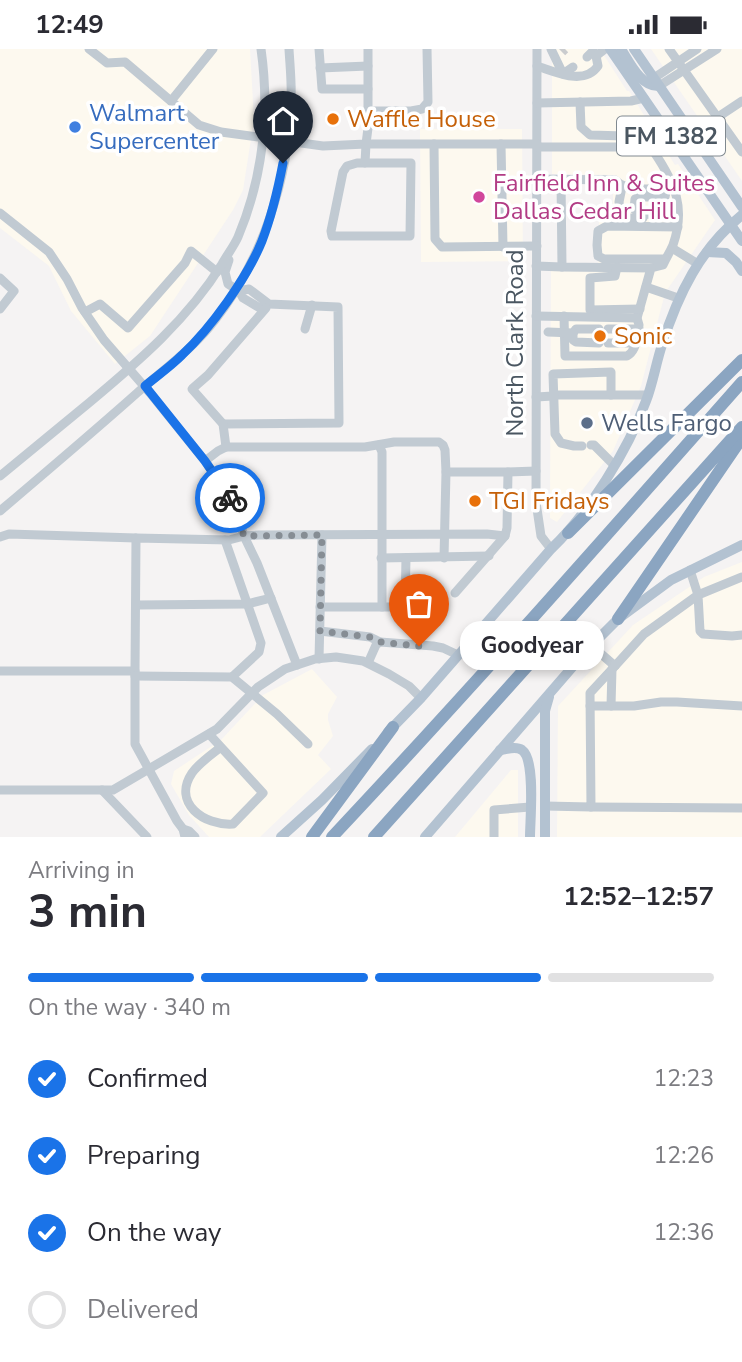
<!DOCTYPE html>
<meta charset="utf-8">
<style>
body{margin:0;font-family:"Nunito Sans",sans-serif;background:#f2f2f3;color:#2b2b33;height:100vh;display:flex;flex-direction:column;font-size:26px;white-space:nowrap}
*{box-sizing:border-box;margin:0}
p{font-size:23px;color:#7c7c81}
.icon{flex:none;width:38px;height:38px;fill:none;stroke:currentColor;stroke-width:2;stroke-linecap:round;stroke-linejoin:round}
.map{position:relative;height:788px;overflow:hidden}
.panel{display:flex;flex-direction:column;background:#fff;flex:1}
.panel>*{flex:none}
.pin{position:absolute;display:grid;place-items:center;width:60px;height:60px;color:#fff;margin:-72px -30px;border-radius:50% 50% 50% 0;rotate:-45deg;box-shadow:0 0 7px #0007}
.pin .icon{rotate:45deg}
.courier{position:absolute;display:grid;place-items:center;width:70px;height:70px;margin:-35px;border:5px solid #1a73e8;border-radius:50%;background:#fff;color:#222;box-shadow:0 2px 9px #0007}
.bubble{position:absolute;height:49px;border-radius:21px;background:#fff;box-shadow:0 4px 10px #0003;font-size:23px;font-weight:700;line-height:49px;text-align:center}
.head em{font-style:normal;font-weight:700}
.head div{display:flex;flex-direction:column-reverse}
.head{display:flex;align-items:center;justify-content:space-between;height:119px;padding:0 28px}
h1{font-size:46px;font-weight:700;line-height:52px}
.bar{display:grid;grid-template-columns:repeat(4,1fr);gap:10px 7px;align-content:center;height:84px;padding:0 28px}
.bar i{height:9px;border-radius:5px;background:#e1e1e2}
.bar .active{background:#1a73e8}
.bar p{grid-column:span 4}
ol{padding:0 28px;list-style:none}
li{display:flex;align-items:center;gap:21px;height:77px}
li p{margin-inline-start:auto}
li .icon{padding:7px;border-radius:50%;background:#1a73e8;color:#fff;stroke-width:4}
li:last-child{color:#7c7c81}
li i{width:38px;height:38px;border:4px solid #e1e1e2;border-radius:50%}
.status{display:flex;justify-content:space-between;align-items:center;height:49px;padding:0 35px;background:#fff;direction:ltr}
.status svg{height:19px;fill:currentColor}
.map>svg:first-child{display:block}
</style>
<div class="status"><b>12:49</b><svg viewBox="0 0 49 12"><path d="M0 12V9h3v3zM5 12V6h3v6zM10 12V3h3v9zM15 12V0h3v12zM26 1h20v11H26zM47 4h2v5h-2z"/></svg></div>
<div class="map">
<svg width="742" height="788" viewBox="0 0 742 788">
<rect width="100%" height="100%" fill="#f5f3f3"/>
<g fill="#fdf9ef">
<path d="M 0,0 L 250,0 L 254,71 L 243,141 L 233,161 L 150,287 L 115,315 L 71,262 L 49,217 L 0,179 Z"/>
<path d="M 552,0 L 600,0 L 627,42 L 629,42 L 675,116 L 678,115 L 715,171 L 665,244 L 641,337 L 613,402 L 557,473 L 550,469 L 551,220 L 598,221 L 599,173 L 613,173 L 613,126 L 552,125 Z"/>
<path d="M 651,0 L 742,0 L 742,132 Z"/>
<path d="M 420,80 L 522,80 L 523,212 L 421,213 Z"/>
<path d="M 742,513 L 742,788 L 557,788 L 558,657 L 633,576 L 704,528 Z"/>
<path d="M 312,620 L 337,648 L 328,665 L 328,671 L 333,687 L 318,706 L 331,720 L 260,788 L 209,788 L 189,766 L 171,735 L 174,722 L 221,691 L 263,646 Z"/>
<path d="M 511,721 L 518,721 L 518,788 L 455,788 Z"/>
</g>
<g fill="none" stroke-linecap="round" stroke-linejoin="round">
<path stroke="#caccce" stroke-width="9" stroke-dasharray="9 4.5" stroke-linecap="butt" d="M 562,3 L 565,0"/>
<g stroke="#c1cad2" stroke-width="9">
<path d="M 89,0 L 107,14 L 125,13 L 199,76 L 221,83 L 323,97 L 366,95 L 368,79 L 368,0"/>
<path d="M 319,0 L 322,40 L 368,40"/>
<path d="M 537,0 L 536,453 L 541,487 L 551,500"/>
<path d="M 551,0 L 563,25 L 573,18"/>
<path d="M 669,0 L 742,103"/>
<path d="M 587,8 L 593,2"/>
<path d="M 537,17 C 556,23 584,37 598,17 L 596,7 L 605,0"/>
<path d="M 320,19 L 368,17"/>
<path d="M 654,29 L 697,0"/>
<path d="M 659,37 L 717,0"/>
<path d="M 171,52 L 213,0"/>
<path d="M 580,53 L 581,78 L 590,86 L 625,87 L 668,83"/>
<path d="M 537,54 L 631,52 L 644,49"/>
<path d="M 368,62 L 411,62 L 422,60 L 428,53 L 427,0"/>
<path d="M 691,86 L 742,52"/>
<path d="M 434,95 L 435,190 L 442,198 L 537,197"/>
<path d="M 501,95 L 503,198"/>
<path d="M 537,98 L 647,98 L 654,103 L 673,91"/>
<path d="M 654,103 C 675,134 686,159 673,196 C 670,203 666,209 663,216 L 651,219 L 637,269 L 639,276 L 638,285 L 663,292"/>
<path d="M 357,114 L 411,114 L 410,187 L 332,187 L 331,182 L 343,123 L 347,117 Z"/>
<path d="M 365,114 L 366,95 L 537,95"/>
<path d="M 537,130 L 615,131 C 630,145 654,139 674,138"/>
<path d="M 561,130 L 562,218 L 651,219"/>
<path d="M 622,138 L 619,153 L 621,164 L 627,169 L 643,169"/>
<path d="M 667,138 L 665,148 L 638,148 L 635,150 L 634,160 C 642,169 658,164 670,165 L 672,169"/>
<path d="M 0,164 L 49,203 L 67,230 L 82,259 L 104,291 L 150,344 L 205,412 L 232,450 L 244,487 L 257,514 L 297,616"/>
<path d="M 672,199 L 698,215"/>
<path d="M 665,210 L 604,210 L 598,207 L 597,196 L 598,182 L 607,177 L 678,178"/>
<path d="M 229,211 L 225,223 L 228,235 L 239,242"/>
<path d="M 536,217 L 562,218"/>
<path d="M 617,218 L 615,227 L 590,229 L 590,261 L 640,260"/>
<path d="M 0,229 L 14,242 L 0,260"/>
<path d="M 646,238 L 678,249"/>
<path d="M 85,263 L 100,255 L 128,279 L 185,214 L 191,202 L 217,223"/>
<path d="M 536,267 L 637,269"/>
<path d="M 564,267 L 565,307 L 627,307 C 635,303 636,293 638,285"/>
<path d="M 305,280 L 312,256"/>
<path d="M 608,280 L 639,280"/>
<path d="M 548,283 L 573,284 L 576,280 L 599,280"/>
<path d="M 573,284 L 573,291 L 576,293 L 599,294"/>
<path d="M 608,294 L 635,294"/>
<path d="M 536,348 L 553,347 L 556,346 L 648,346"/>
<path d="M 223,375 L 339,374 L 338,258 L 269,255 L 249,240 L 239,242 L 243,249 L 263,261"/>
<path d="M 379,396 L 382,403 L 382,558"/>
<path d="M 591,396 L 594,396 L 614,416"/>
<path d="M 582,397 L 574,397 L 561,394 L 555,385 L 553,325 L 611,323 L 611,346"/>
<path d="M 226,398 L 223,375 L 192,340 L 208,326 L 266,259"/>
<path d="M 205,412 L 218,402 L 226,398 L 365,398 L 394,393 L 439,393 L 443,396 L 445,401 L 446,423 L 444,509"/>
<path d="M 446,423 L 508,423 L 536,422"/>
<path d="M 0,427 C 30,402 60,378 90,353 C 139,312 188,270 222,215 C 227,206 234,197 238,188 C 263,129 270,63 261,0"/>
<path d="M 0,462 C 46,423 92,384 137,344 C 164,320 193,300 215,271 C 262,211 289,130 291,53 C 292,35 290,18 289,0"/>
<path d="M 0,488 L 9,485 L 136,489"/>
<path d="M 225,491 L 261,594 L 259,603 L 232,628"/>
<path d="M 381,509 L 489,507"/>
<path d="M 742,528 L 698,546 L 700,582 L 703,585 L 732,587 L 742,586"/>
<path d="M 455,544 L 505,487 L 507,479 L 508,423"/>
<path d="M 136,556 L 247,555 L 271,549"/>
<path d="M 320,558 L 405,558 L 406,509"/>
<path d="M 320,582 L 370,588 L 380,593"/>
<path d="M 319,610 L 322,486"/>
<path d="M 368,614 L 376,596 L 380,593 L 433,597 L 443,599 L 458,606"/>
<path d="M 615,617 L 644,585 L 698,546 L 690,521"/>
<path d="M 0,622 L 135,622 L 135,695 L 177,772 L 183,780"/>
<path d="M 135,622 L 136,489 L 229,491 L 244,487 L 259,486 L 487,485 L 505,487"/>
<path d="M 135,627 L 232,628 L 277,665 L 308,695"/>
<path d="M 590,657 L 634,657 L 661,653 L 677,653 L 742,657"/>
<path d="M 611,657 L 612,620"/>
<path d="M 209,685 L 263,744 L 233,775 C 204,777 172,754 192,724 C 199,714 211,706 221,698"/>
<path d="M 0,741 L 113,741 L 217,680 L 258,638 L 285,620 L 315,610 L 336,608 L 363,612 L 389,625 L 409,637 L 421,649"/>
<path d="M 102,741 L 147,788"/>
<path d="M 545,757 L 591,758 L 590,644 L 615,617 L 592,597"/>
<path d="M 591,758 L 742,759"/>
<path d="M 185,788 L 183,780 L 189,782 L 195,788"/>
<path d="M 494,788 L 494,761 L 530,758"/>
</g>
<g stroke="#b3c2d1" stroke-width="10">
<path d="M 610,0 L 742,192"/>
<path d="M 621,0 C 630,14 641,38 659,37"/>
<path d="M 634,0 L 742,158"/>
<path d="M 707,203 L 726,204 L 736,213 L 742,222"/>
<path d="M 388,683 L 421,649 L 551,500 C 589,464 628,401 646,352 C 653,334 656,314 662,296 C 678,245 700,200 742,166"/>
<path d="M 500,701 C 507,700 516,697 522,701 C 536,711 530,770 530,788"/>
<path d="M 281,788 L 322,751 L 372,700"/>
<path d="M 425,788 L 588,600 L 618,570 L 671,531 L 742,496"/>
<path d="M 545,788 L 545,662 L 549,648"/>
</g>
<g stroke="#8ba5c1" stroke-width="12">
<path d="M 568,484 L 742,311"/>
<path d="M 618,570 L 742,389"/>
<path d="M 312,788 L 393,678"/>
<path d="M 332,788 C 472,639 607,486 742,333"/>
<path d="M 374,788 L 742,378"/>
</g>
</g>
<g fill="none" stroke-linecap="round" stroke-linejoin="round">
<path stroke="#868d94" stroke-width="7" stroke-dasharray="0 12.6" d="M 230,449 L 244,487 L 322,486 L 320,582 L 370,588 L 380,593 L 419,597"/>
<path stroke="#1a73e8" stroke-width="9" d="M 230,449 L 205,412 L 145,337 C 157,327 171,317 182,306 C 211,279 247,229 262,192 C 272,166 278,140 283,114"/>
</g>
<g fill="#e8710a" stroke="#fff" stroke-width="2.5">
<circle cx="333" cy="70" r="7"/>
<circle cx="600" cy="287" r="7"/>
<circle cx="475" cy="452" r="7"/>
</g>
<circle fill="#3f7fe0" stroke="#fff" stroke-width="2.5" cx="75" cy="78" r="7"/>
<circle fill="#d1479c" stroke="#fff" stroke-width="2.5" cx="479" cy="148" r="7"/>
<circle fill="#5c6f8a" stroke="#fff" stroke-width="2.5" cx="587" cy="374" r="7"/>
<g text-anchor="middle" dominant-baseline="central" stroke-width="7" stroke-linejoin="round" paint-order="stroke">
<rect fill="#fff" stroke="#808990" stroke-width="2" x="617" y="67.5" width="108" height="39" rx="5"/>
<g font-size="23" font-weight="bold" fill="#4a5661">
<text x="671" y="87">FM 1382</text>
</g>
<g font-size="24" fill="#366cbe" stroke="#fff" text-anchor="start">
<text x="89" y="64">Walmart<tspan x="89" dy="28">Supercenter</tspan></text>
</g>
<g font-size="24" fill="#c56008" stroke="#fff" text-anchor="start">
<text x="347" y="70">Waffle House</text>
<text x="614" y="287">Sonic</text>
<text x="489" y="452">TGI Fridays</text>
</g>
<g font-size="24" fill="#b23c85" stroke="#fff" text-anchor="start">
<text x="493" y="134">Fairfield Inn &amp; Suites<tspan x="493" dy="28">Dallas Cedar Hill</tspan></text>
</g>
<g font-size="24" fill="#4a5661" stroke="#fff">
<text transform="translate(515 294) rotate(-90)">North Clark Road</text>
</g>
<g font-size="24" fill="#4e5e75" stroke="#fff" text-anchor="start">
<text x="601" y="374">Wells Fargo</text>
</g>
</g>
</svg>
<div class="pin" style="left:419px;top:597px;background:#ea580c"><svg class="icon" aria-label="bag" viewBox="0 0 24 24"><path d="M5 8h14l-1 12H6zM9 8a3 3 0 0 1 6 0"/></svg></div>
<div class="pin" style="left:283px;top:114px;background:#1f2937"><svg class="icon" aria-label="home" viewBox="0 0 24 24"><path d="M3 11l9-7 9 7M6 9v11h12V9"/></svg></div>
<div class="courier" style="left:230px;top:449px"><svg class="icon" aria-label="bike" viewBox="0 0 24 24"><circle cx="6" cy="16" r="4"/><circle cx="18" cy="16" r="4"/><path d="M6 16l4-8h5l3 8M10 8l3 8H6M13 5h3"/></svg></div>
<div class="bubble" style="left:460px;top:572px;width:144px">Goodyear</div>
</div>
<section class="panel">
<div class="head"><div><h1>3 min</h1><p>Arriving in</p></div><em>12:52–12:57</em></div>
<div class="bar"><i class="active"></i><i class="active"></i><i class="active"></i><i></i><p>On the way · 340 m</p></div>
<ol>
<li><svg class="icon" aria-label="check" viewBox="0 0 24 24"><path d="M5 12l5 5 9-10"/></svg>Confirmed<p>12:23</p></li>
<li><svg class="icon" aria-label="check" viewBox="0 0 24 24"><path d="M5 12l5 5 9-10"/></svg>Preparing<p>12:26</p></li>
<li><svg class="icon" aria-label="check" viewBox="0 0 24 24"><path d="M5 12l5 5 9-10"/></svg>On the way<p>12:36</p></li>
<li><i></i>Delivered</li>
</ol>
</section>
